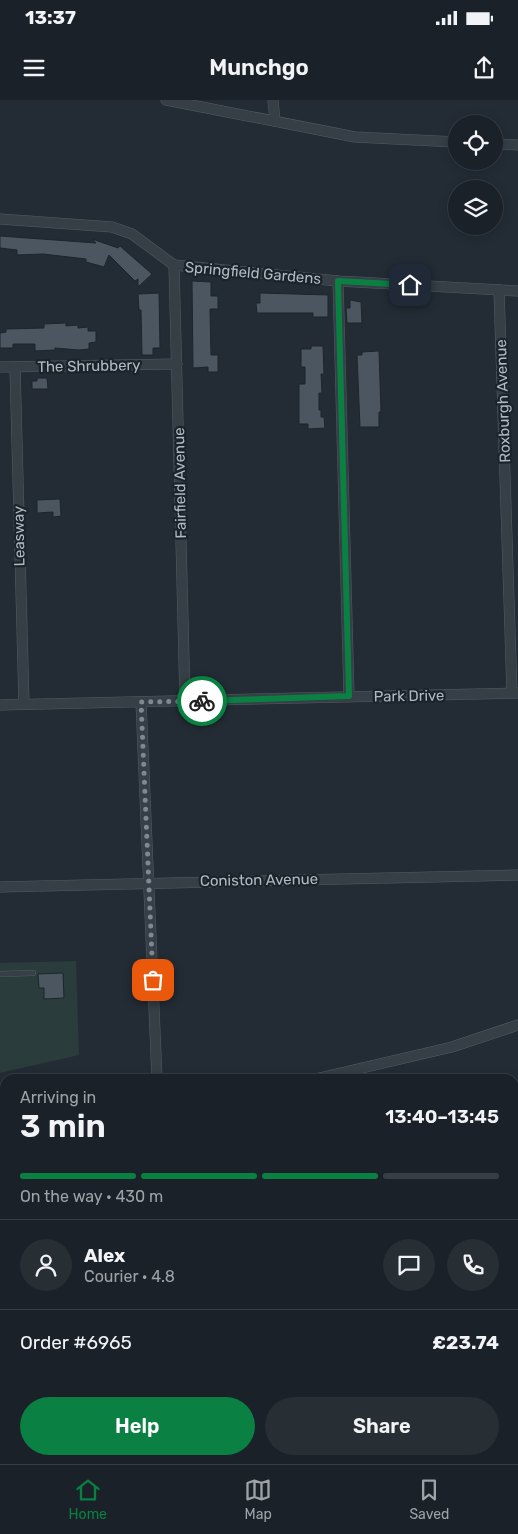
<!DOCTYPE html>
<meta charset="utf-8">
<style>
body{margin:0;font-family:Rubik,sans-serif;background:#272e34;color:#f1f3f6;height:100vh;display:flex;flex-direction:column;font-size:19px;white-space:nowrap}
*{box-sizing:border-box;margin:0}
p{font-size:16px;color:#9fa3a8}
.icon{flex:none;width:28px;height:28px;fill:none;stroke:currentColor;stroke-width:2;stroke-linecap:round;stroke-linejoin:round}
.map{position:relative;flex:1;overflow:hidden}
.details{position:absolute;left:0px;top:974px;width:519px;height:391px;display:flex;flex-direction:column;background:#1a2128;border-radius:15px 15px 0 0;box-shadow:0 2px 12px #0003,0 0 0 1px #383e45}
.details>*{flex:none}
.controls{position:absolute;left:448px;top:15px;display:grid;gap:10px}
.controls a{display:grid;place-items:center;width:55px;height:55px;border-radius:50%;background:#1a2128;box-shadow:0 2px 12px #0003,0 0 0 1px #383e45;font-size:25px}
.pin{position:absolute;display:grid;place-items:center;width:42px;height:42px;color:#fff;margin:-21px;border-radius:10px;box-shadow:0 2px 8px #0006}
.courier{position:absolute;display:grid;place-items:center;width:50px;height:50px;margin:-25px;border:4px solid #0b8043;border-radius:50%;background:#fff;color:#222;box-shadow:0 1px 6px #0007}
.headline em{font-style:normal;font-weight:600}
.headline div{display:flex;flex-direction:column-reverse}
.headline{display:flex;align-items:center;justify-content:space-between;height:85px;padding:0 20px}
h1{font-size:32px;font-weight:600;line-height:38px}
.bar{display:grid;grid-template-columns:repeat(4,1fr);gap:8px 5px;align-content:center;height:60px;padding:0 20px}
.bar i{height:6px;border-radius:4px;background:#383e45}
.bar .current{background:#0b8043}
.bar p{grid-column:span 4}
.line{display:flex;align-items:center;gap:12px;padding:0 20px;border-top:1px solid #383e45}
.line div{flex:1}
.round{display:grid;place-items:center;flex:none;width:52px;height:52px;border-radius:26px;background:#272e34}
.cta{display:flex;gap:10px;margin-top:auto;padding:10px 20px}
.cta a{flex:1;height:58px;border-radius:30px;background:#0b8043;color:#fff;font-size:20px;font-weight:600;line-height:58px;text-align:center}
.cta a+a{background:#272e34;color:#f1f3f6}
.status{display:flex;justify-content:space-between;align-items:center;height:35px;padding:0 25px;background:#1a2128;direction:ltr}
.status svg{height:14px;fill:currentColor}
header{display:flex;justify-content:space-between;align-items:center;height:65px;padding:0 20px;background:#1a2128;font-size:22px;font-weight:600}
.dock{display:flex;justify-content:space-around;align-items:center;height:70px;border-top:1px solid #383e45;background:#1a2128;font-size:14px;color:#9fa3a8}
.dock a{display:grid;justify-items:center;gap:2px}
.dock .current{color:#0b8043}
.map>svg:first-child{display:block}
</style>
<div class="status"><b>13:37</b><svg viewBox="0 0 49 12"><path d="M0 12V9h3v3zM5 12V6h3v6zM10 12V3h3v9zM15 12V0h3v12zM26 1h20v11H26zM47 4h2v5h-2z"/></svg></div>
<header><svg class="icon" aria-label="menu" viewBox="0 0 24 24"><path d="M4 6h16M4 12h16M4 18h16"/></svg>Munchgo<svg class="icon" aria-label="share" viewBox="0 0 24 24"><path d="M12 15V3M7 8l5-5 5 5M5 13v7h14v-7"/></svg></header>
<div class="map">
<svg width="518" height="1364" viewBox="0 0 518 1364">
<rect width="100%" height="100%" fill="#232c35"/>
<g fill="#2a3c3b">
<path d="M 76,861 L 79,955 L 0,973 L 0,863 Z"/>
<path d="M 518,1023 L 518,1163 L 514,1165 L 514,1025 Z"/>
<path d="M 518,1197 L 518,1364 L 251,1364 L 249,1360 L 514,1360 L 514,1199 Z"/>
</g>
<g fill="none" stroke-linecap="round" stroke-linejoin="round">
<g stroke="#394b5d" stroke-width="3">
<path d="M 514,1202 L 518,1201"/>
<path d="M 238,1364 L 244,1360"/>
</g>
</g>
<g fill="#4b5660" stroke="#1d252c">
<path d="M 0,136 L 96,143 L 92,139 L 118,148 L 120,146 L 152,174 L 138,187 L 138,179 L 135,181 L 109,155 L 104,167 L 86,162 L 86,159 L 43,154 L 17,155 L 17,150 L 0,148 Z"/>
<path d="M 192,181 L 211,182 L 211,196 L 218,196 L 218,209 L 210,209 L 211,255 L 218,255 L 218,272 L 208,272 L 208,267 L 193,268 Z"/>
<path d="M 159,193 L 160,248 L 153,248 L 153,255 L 142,255 L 141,210 L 139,210 L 138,194 Z"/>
<path d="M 260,193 L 328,195 L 328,217 L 313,217 L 313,213 L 257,213 L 256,203 L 260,203 Z"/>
<path d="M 350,200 L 361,202 L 362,223 L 347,223 L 346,208 L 350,208 Z"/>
<path d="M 66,223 L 66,226 L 78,225 L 78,228 L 88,227 L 88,231 L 96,231 L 96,242 L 89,243 L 89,249 L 79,250 L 55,248 L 55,250 L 35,251 L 35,244 L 13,244 L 13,248 L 0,248 L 0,233 L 6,232 L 6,229 L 44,228 L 44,224 Z"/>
<path d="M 311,246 L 323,246 L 324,274 L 321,274 L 322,293 L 319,293 L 319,310 L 321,310 L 321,317 L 324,317 L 325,328 L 308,329 L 308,324 L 299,324 L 299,284 L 305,284 L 305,267 L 301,267 L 301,249 L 311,249 Z"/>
<path d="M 379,251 L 381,312 L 379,312 L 379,327 L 360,327 L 357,255 L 362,255 L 362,252 Z"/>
<path d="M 37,278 L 47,278 L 48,289 L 32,289 L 32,281 L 37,281 Z"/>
<path d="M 60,399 L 61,416 L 53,417 L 53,412 L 37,413 L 37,400 Z"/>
<path d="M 63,873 L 64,898 L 44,899 L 44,888 L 39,888 L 38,874 Z"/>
</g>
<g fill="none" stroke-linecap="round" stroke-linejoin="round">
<g stroke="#535c63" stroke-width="6">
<path id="service" d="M 0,874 L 33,873"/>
</g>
<g stroke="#535c63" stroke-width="11">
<g id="minor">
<path d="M 166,0 L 355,37 L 456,42"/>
<path d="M 273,0 L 275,21"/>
<path d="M 494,44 L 518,45"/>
<path d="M 0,119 L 112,127 L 132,134 L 174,165 L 338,181 L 518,191"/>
<path d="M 174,165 L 185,600"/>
<path d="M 338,181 L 349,596"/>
<path d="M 499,190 L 512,593"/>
<path d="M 0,267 L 177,264"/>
<path d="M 15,267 L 24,604"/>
<path d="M 141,602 L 157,979"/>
<path d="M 0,605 L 518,593"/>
<path d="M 0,787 L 518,775"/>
<path d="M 315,979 L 452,947 L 518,925"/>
<path d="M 0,1051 L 5,1050"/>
<path d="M 0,1243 L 5,1242"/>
<path d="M 109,1360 L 110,1364"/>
</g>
</g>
<g stroke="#48595a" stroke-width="2" stroke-dasharray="4 4" stroke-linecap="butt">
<path d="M 514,1210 L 518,1209"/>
<path d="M 514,1307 L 518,1321"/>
<path d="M 437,1360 L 438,1364"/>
</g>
<use href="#service" stroke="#363e46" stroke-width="5"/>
<use href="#minor" stroke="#363e46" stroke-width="10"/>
</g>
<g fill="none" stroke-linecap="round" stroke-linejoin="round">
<path stroke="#7f8891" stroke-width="5" stroke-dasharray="0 9" d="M 153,880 L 141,602 L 202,601"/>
<path stroke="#0b8043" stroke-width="6" d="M 202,601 L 349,596 L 338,181 L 410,185"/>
</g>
<g text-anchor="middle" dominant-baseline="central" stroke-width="4.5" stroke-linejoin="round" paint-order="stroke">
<g font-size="15" fill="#b0b9c2" stroke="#1b232a">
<text transform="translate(253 173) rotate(5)">Springfield Gardens</text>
<text transform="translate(89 266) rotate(-1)">The Shrubbery</text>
<text transform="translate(503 301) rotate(-92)">Roxburgh Avenue</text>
<text transform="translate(180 383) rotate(-91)">Fairfield Avenue</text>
<text transform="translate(19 436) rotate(-91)">Leasway</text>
<text transform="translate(409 596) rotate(-1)">Park Drive</text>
<text transform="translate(259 780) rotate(-1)">Coniston Avenue</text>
</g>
</g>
</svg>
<div class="controls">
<a><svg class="icon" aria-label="locate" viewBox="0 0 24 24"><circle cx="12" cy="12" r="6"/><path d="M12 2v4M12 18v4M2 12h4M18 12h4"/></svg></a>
<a><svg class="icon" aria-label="layers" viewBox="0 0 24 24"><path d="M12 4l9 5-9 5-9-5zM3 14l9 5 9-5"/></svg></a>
</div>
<div class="pin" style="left:153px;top:880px;background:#ea580c"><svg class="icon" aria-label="bag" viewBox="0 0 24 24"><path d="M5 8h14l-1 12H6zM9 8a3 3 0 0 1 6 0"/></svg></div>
<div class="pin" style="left:410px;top:185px;background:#1f2937"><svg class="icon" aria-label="home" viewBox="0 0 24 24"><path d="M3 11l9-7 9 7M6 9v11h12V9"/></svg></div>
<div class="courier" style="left:202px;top:601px"><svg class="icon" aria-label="bike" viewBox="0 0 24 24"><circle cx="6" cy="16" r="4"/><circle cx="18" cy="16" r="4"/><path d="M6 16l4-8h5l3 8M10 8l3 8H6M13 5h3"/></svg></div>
<section class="details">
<div class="headline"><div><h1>3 min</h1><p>Arriving in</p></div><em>13:40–13:45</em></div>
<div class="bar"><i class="current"></i><i class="current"></i><i class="current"></i><i></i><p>On the way · 430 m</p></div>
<div class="line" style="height:90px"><a class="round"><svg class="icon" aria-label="person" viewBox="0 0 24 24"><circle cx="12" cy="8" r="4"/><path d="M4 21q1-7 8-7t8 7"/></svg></a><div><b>Alex</b><p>Courier · 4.8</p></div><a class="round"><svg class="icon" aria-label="chat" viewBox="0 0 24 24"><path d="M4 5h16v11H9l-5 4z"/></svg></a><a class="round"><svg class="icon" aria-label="phone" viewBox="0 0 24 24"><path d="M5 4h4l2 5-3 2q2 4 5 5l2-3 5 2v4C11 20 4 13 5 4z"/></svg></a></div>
<div class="line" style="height:65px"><div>Order #6965</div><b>£23.74</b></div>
<div class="cta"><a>Help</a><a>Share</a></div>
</section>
</div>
<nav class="dock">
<a class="current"><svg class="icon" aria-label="home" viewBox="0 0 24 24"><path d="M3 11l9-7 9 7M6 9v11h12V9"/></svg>Home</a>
<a><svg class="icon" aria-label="map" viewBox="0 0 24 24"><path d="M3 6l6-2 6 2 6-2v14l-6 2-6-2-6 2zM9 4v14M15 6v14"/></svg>Map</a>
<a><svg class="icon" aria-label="saved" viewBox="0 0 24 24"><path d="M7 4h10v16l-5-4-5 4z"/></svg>Saved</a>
</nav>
